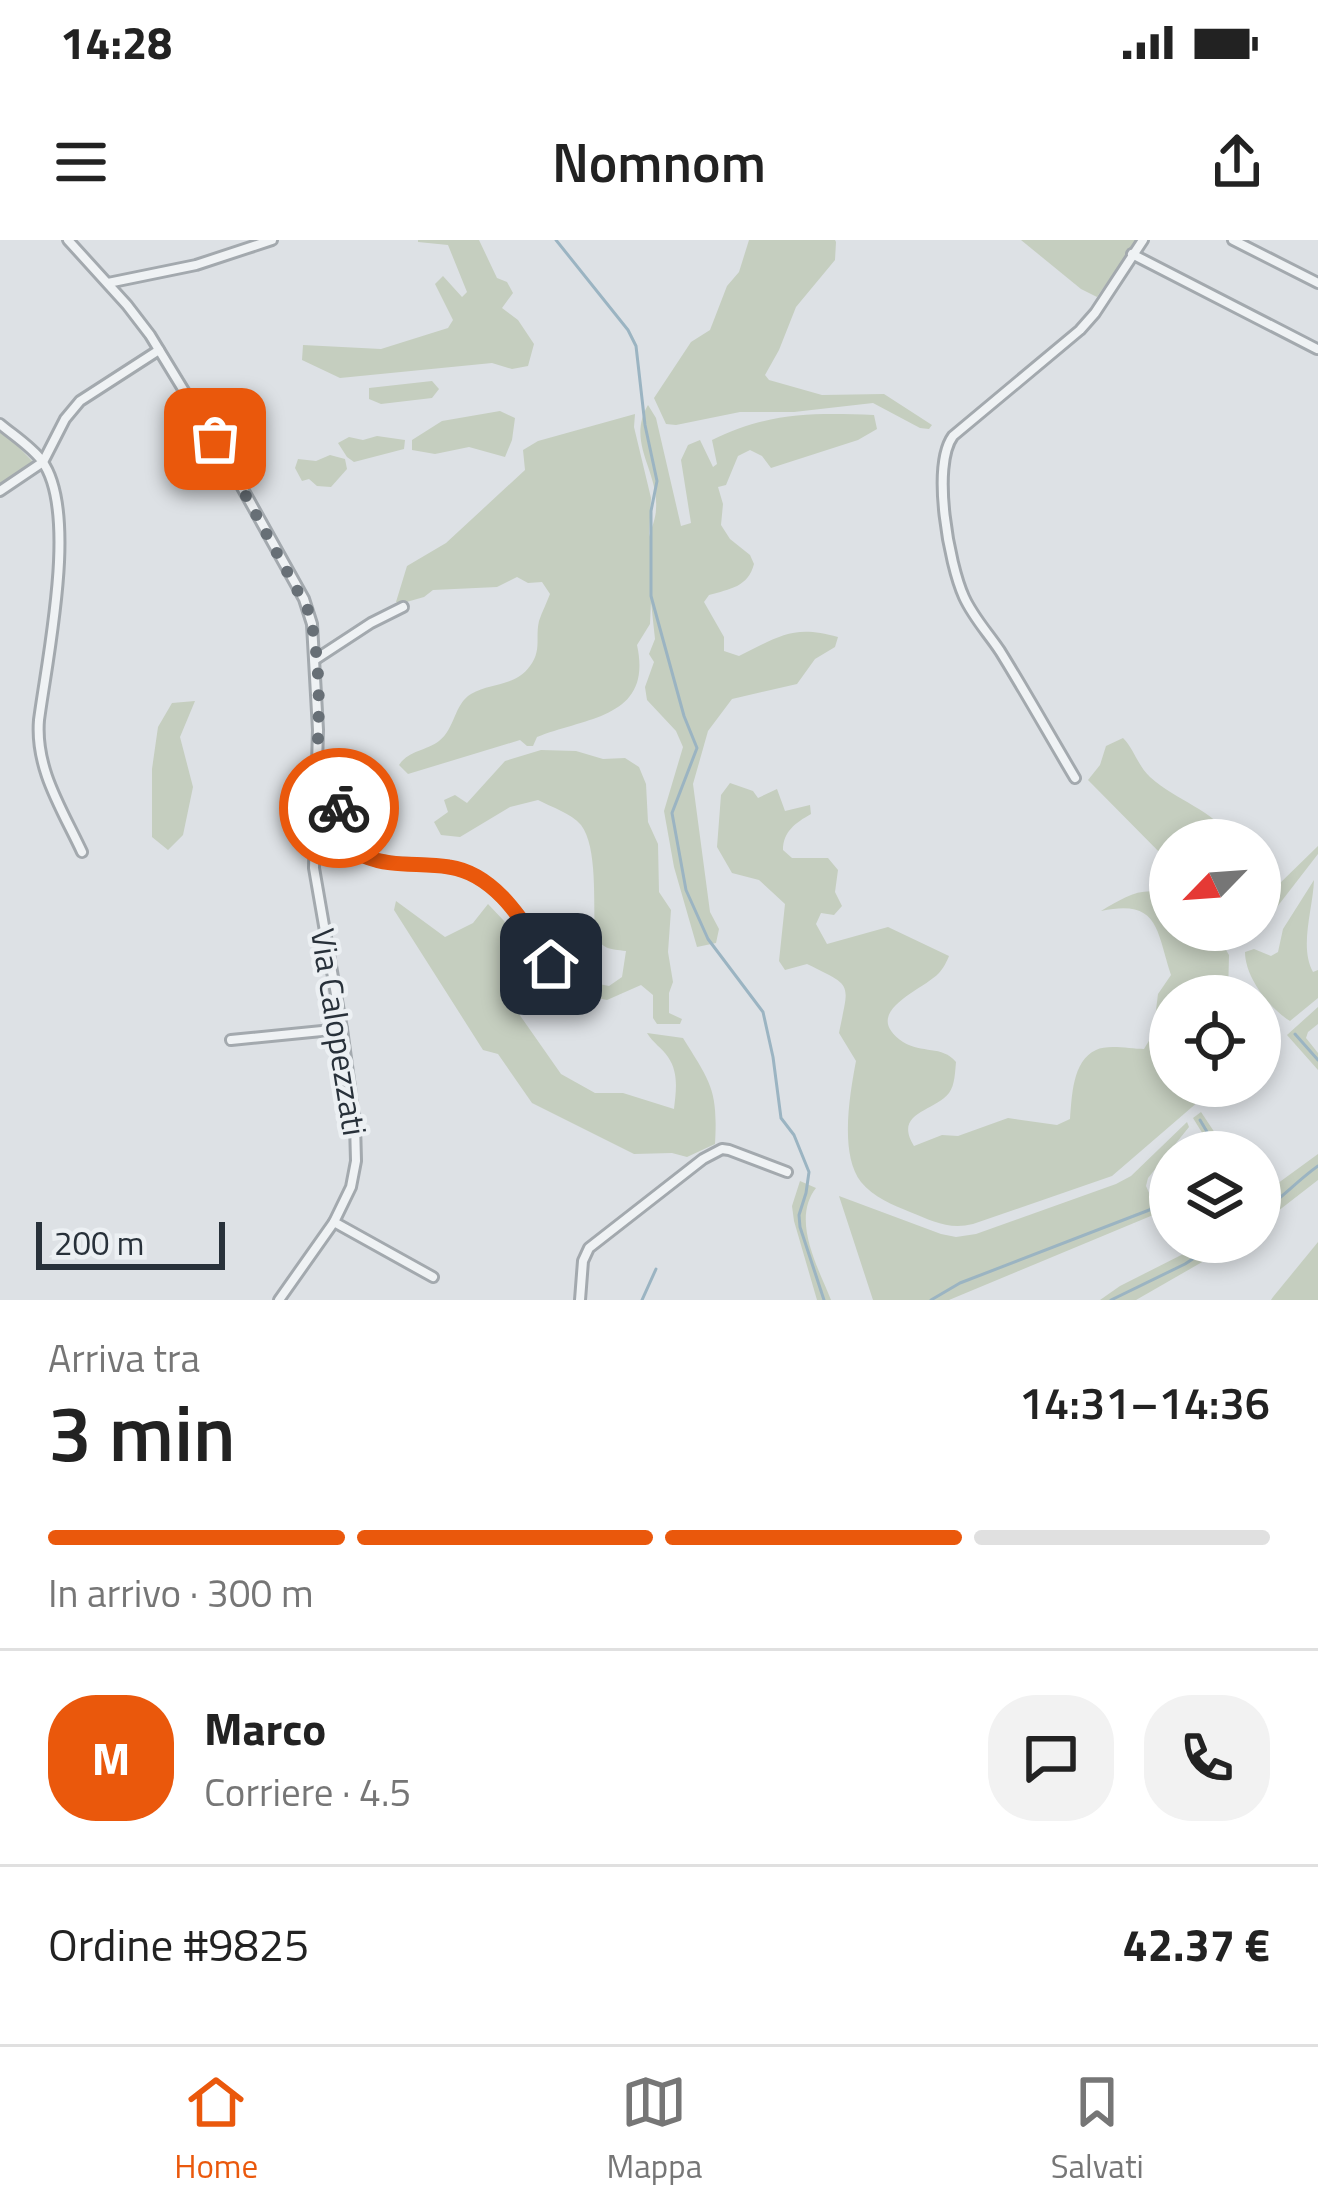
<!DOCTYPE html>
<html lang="it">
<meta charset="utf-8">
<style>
body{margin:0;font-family:"Titillium Web",sans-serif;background:#f2f2f2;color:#222;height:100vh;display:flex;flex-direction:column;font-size:45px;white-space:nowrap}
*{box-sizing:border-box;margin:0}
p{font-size:39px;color:#767676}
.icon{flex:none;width:66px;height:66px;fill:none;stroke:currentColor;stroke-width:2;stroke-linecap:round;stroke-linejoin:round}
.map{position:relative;height:1060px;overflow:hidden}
.drawer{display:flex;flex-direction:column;background:#fff;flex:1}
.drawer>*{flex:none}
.needle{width:78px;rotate:245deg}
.tools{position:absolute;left:1149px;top:579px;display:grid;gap:24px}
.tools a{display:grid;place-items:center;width:132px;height:132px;border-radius:50%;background:#fff;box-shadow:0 6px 18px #0003;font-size:60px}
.scale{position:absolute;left:36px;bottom:30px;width:189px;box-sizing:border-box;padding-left:12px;border:6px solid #28313a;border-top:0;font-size:33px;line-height:42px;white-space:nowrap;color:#28313a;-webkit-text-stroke:9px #ecf0f3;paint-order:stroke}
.pin{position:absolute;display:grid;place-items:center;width:102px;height:102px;color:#fff;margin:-51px;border-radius:24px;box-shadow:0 6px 18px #0006}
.courier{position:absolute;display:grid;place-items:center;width:120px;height:120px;margin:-60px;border:9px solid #ea580c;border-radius:50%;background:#fff;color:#222;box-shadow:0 3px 15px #0007}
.summary em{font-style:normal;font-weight:600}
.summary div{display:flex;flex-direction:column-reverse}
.summary{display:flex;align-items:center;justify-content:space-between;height:204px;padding:0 48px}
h1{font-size:78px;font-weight:600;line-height:90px}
.bar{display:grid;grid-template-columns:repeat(4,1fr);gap:18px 12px;align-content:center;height:144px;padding:0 48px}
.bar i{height:15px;border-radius:9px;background:#e0e0e0}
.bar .selected{background:#ea580c}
.bar p{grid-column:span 4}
.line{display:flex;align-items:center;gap:30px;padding:0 48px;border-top:3px solid #e0e0e0}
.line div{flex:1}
.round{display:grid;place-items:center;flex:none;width:126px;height:126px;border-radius:48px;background:#f2f2f2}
.status{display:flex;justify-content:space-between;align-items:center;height:84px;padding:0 60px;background:#fff;direction:ltr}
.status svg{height:33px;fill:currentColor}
header{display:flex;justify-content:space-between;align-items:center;height:156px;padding:0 48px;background:#fff;font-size:54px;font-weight:600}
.tab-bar{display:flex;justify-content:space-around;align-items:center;height:168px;border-top:3px solid #e0e0e0;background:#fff;font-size:33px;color:#767676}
.tab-bar a{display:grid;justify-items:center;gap:6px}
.tab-bar .selected{color:#ea580c}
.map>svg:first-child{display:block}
</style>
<div class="status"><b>14:28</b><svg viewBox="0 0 49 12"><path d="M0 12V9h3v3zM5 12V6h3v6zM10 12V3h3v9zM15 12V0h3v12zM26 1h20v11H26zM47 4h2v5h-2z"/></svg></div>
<header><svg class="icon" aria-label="menu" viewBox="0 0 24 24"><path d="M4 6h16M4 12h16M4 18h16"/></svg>Nomnom<svg class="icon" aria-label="share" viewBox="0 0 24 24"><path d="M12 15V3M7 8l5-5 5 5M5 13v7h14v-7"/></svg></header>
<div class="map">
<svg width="1318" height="1060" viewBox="0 0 1318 1060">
<rect width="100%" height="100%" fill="#dde1e5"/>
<g fill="#c5cebf">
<path d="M 418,0 L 479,0 L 497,38 L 507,42 L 513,53 L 502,68 L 518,80 L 534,104 L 528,126 L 512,129 L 492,123 L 340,138 L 302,120 L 303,105 L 381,109 L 448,88 L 453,80 L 435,44 L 443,36 L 462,57 L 467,52 L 448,5 L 418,2 Z"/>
<path d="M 749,0 L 835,0 L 836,2 L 835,20 L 796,67 L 779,110 L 765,135 L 769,140 L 822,155 L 884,154 L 932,185 L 929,189 L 920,188 L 873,163 L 794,172 L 740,172 L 676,185 L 666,184 L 654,158 L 691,102 L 710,90 L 727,46 L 739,32 Z"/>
<path d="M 1021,0 L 1137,0 L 1097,57 L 1081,49 Z"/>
<path d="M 432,141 L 439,149 L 432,158 L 381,164 L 369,159 L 369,148 Z"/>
<path d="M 648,165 L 656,178 L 681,286 L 691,283 L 681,220 L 688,205 L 700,200 L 713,227 L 717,224 L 712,200 C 770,172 812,173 874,175 L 877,189 L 858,200 L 771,228 L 762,216 L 750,210 L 738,216 L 726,245 L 718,247 L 723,264 L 721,285 L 730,299 L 750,315 L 754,324 C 748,347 730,349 709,355 L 704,362 L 724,397 L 724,411 L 739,416 C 779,397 792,384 838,397 L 835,407 L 815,419 L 797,444 L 732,459 L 708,491 L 693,544 L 710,672 L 719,689 L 716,703 L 697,707 L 674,627 L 664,571 L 683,507 L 676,491 L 647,460 L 645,447 L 654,422 L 649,414 L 655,399 L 651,362 L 650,384 L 637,405 C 653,478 587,477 537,497 L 533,506 L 527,506 L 520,500 L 408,534 L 399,525 C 409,510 426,511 439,501 C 455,489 454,464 471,454 C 492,442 515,447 530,426 C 542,410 535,398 539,381 C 542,372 547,362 550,354 L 542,342 L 528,343 L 517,337 L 497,347 L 433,350 L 424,357 L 403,363 L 396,362 L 407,326 L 446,303 L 525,230 L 523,210 L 538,201 L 635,174 L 634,187 L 651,258 L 649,297 C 651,289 656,278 656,269 C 659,231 626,203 648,165 Z"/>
<path d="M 500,171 L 515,178 L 512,200 L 505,217 L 469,207 L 435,214 L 412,210 L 412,200 L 442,181 Z"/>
<path d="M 0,188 L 35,224 L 0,245 Z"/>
<path d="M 377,196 L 405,200 L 404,209 L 354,222 L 347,217 L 338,203 L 349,197 L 363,200 Z"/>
<path d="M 330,215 L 345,219 L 347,229 L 331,247 L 317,246 L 309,239 L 302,241 L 295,228 L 298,219 L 316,221 Z"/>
<path d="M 195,461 L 180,497 L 193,547 L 183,595 L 168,610 L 152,597 L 152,529 L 158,487 L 172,463 Z"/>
<path d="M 1123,498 C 1134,509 1138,526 1150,537 C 1176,561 1213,569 1233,600 L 1170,600 L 1170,623 L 1088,540 L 1100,525 L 1106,506 Z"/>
<path d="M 541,510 L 576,511 L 603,519 L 625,518 L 639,527 L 646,544 L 648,582 L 658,604 L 659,652 L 671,670 L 668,712 L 673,742 L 669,753 L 669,773 L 682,779 L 680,784 L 657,784 L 653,778 L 653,755 L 641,745 L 607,760 L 583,755 L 589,742 L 609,746 L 622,737 L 626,711 C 610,709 601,710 595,692 C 593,664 598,607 581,585 C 571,573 551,567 538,560 L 510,567 L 460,597 L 441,595 L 434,582 L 448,572 L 444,560 L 455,555 L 467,563 L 505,521 Z"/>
<path d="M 730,543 L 753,551 L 758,558 L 777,549 L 785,571 L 810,565 L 811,574 C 795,583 783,592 783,610 L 792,618 L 828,618 L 838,630 L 835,652 L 842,666 L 834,675 L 821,673 L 816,684 L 827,704 L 888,687 L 949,716 C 947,721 943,729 939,733 C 922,751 859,772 903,802 C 922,814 942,805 956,822 C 955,832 955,845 949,853 C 934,872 893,872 914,906 L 942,895 L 958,896 L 1008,878 L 1057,885 L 1070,879 C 1072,857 1072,821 1096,810 C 1108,804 1130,809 1144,809 L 1153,794 L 1158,754 L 1171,735 C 1156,689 1159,659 1101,671 C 1125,657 1142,645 1170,655 L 1170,690 L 1214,690 L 1229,715 L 1228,756 L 1170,756 L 1170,846 L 1208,846 L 1206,855 L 1112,936 L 973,984 C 949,990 932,981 910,972 C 893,965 873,957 861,942 C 839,914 850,853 856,821 L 839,793 C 849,742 854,747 807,724 L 785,730 L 779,721 L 785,664 L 759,640 L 732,633 L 717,607 L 721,555 Z"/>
<path d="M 1318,606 L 1318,614 L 1260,689 L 1260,653 L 1276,647 Z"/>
<path d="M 1314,640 C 1313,669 1299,707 1313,732 L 1318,730 L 1318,758 L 1290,781 C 1269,768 1245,737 1245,712 L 1254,709 L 1271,716 L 1278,712 L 1283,689 Z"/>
<path d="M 396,661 L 445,697 L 473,683 L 488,664 L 505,682 L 502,696 L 530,757 L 519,774 L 561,834 L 595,853 L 623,853 L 674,869 C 676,851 679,833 668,817 C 662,808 653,803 647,793 L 683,798 C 711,843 718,850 715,904 L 687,917 L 672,913 L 634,914 L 532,863 L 498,814 L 483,810 L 394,670 Z"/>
<path d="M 1318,767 L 1318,784 L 1308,792 L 1306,798 L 1318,813 L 1318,830 L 1287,795 Z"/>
<path d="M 1201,872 L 1215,893 L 1228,896 L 1235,903 L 1233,912 L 1214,912 L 1193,878 Z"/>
<path d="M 1187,882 L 1189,887 L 1148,938 L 1146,946 L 1150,955 L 1156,957 L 1170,954 L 1170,968 L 949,1060 L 873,1060 L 839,956 L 941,994 L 956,997 L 976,994 L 1116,944 L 1131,936 Z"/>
<path d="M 1318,914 L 1318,940 L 1260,985 L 1260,953 L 1263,954 Z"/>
<path d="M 800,941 L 816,948 C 791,980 818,1027 831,1060 L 817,1060 L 794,981 L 792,966 Z"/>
<path d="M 1207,1002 L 1237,1002 L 1136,1060 L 1100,1060 L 1120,1046 Z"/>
<path d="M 1318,1002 L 1318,1060 L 1271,1060 L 1273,1057 Z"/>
</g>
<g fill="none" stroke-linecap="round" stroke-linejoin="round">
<g stroke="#9bb4c2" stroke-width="3">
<path d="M 556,0 L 628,90 L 636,106 L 645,185 L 657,241 L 651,271 L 651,356 L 684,476 L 697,508 L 672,573 L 686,650 L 708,699 L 763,772 L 773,817 L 781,878 L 794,895 L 809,932 L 806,953 L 799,975 L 800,987 L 824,1060"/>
<path d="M 1295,794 L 1318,820"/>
<path d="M 1200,880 L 1219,912"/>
<path d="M 1260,973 C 1281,959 1297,941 1318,926"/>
<path d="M 642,1060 L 656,1029"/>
<path d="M 931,1060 L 960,1043 L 1170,962"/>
<path d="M 1111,1060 L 1185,1024 L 1219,1002"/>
</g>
<g stroke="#a3a9ae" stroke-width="14">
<g id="street">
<path d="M 68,0 L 127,65 L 150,95 L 234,233 L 304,359 L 312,384 L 318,490 L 314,628 L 342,789 L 355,884 L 356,921 L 351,947 L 334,982 L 279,1060"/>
<path d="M 1233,0 L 1318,43"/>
<path d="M 1132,14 L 1317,109"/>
<path d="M 108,43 L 196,25 L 272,0"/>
<path d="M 0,184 C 13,195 32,207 42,221 C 79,272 47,418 39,480 C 35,529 62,569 82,612"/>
<path d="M 0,251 L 43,222 L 65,179 L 80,161 L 159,110"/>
<path d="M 316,419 L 371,383 L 403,367"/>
<path d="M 1075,538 C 1050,496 1026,453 1000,411 C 988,393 973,377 964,357 C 949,324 931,226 953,196 L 1080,90 L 1095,73 L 1143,0"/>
<path d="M 315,549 C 341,558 352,593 364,616 C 395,629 426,620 458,629 C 509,642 548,720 576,761"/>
<path d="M 231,800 L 342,789"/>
<path d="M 334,982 L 433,1037"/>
<path d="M 580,1060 L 583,1021 L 589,1008 L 703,919 L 722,909 L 729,910 L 787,932"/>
</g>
</g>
<use href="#street" stroke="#eff2f4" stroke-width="8"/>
</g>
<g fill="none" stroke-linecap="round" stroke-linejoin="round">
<path stroke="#676f76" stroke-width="12" stroke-dasharray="0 21.6" d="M 215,199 L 309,372 C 323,428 319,491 315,549 L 329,555 L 339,568"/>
<path stroke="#ea580c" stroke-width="15" d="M 339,568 L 364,616 C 393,628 420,622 449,627 C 498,634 526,687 551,724"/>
</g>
<g text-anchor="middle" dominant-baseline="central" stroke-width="9" stroke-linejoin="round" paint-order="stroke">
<g font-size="33" fill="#28313a" stroke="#ecf0f3">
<text transform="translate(339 792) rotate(81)">Via Calopezzati</text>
</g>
</g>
</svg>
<div class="tools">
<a><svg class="needle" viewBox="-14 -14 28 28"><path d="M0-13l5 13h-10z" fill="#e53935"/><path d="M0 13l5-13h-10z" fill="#767676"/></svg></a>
<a><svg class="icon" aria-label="locate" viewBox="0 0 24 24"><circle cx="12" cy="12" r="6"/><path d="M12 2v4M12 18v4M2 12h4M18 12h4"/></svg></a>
<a><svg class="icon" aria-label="layers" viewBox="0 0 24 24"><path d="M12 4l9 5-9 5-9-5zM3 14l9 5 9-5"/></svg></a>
</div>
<div class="scale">200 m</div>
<div class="pin" style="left:215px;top:199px;background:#ea580c"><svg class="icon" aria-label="bag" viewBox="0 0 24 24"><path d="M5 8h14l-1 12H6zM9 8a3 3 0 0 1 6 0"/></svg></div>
<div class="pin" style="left:551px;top:724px;background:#1f2937"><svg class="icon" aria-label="home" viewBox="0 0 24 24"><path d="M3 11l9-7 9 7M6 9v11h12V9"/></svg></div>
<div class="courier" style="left:339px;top:568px"><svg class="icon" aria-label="bike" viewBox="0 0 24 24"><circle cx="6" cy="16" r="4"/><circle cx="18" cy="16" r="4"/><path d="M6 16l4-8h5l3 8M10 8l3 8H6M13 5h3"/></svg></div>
</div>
<section class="drawer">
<div class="summary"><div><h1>3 min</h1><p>Arriva tra</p></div><em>14:31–14:36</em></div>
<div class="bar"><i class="selected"></i><i class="selected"></i><i class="selected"></i><i></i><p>In arrivo · 300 m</p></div>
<div class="line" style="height:216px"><b class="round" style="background:#ea580c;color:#fff">M</b><div><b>Marco</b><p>Corriere · 4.5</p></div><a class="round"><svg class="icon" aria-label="chat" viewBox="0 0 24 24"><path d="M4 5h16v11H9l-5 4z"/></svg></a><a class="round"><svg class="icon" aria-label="phone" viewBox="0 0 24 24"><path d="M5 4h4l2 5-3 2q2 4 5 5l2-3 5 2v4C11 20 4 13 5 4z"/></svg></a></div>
<div class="line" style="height:156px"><div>Ordine #9825</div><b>42.37 €</b></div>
</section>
<nav class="tab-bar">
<a class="selected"><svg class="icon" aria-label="home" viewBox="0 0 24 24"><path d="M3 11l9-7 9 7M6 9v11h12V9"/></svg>Home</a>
<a><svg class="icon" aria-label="map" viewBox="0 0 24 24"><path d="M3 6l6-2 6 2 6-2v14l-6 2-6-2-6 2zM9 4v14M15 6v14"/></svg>Mappa</a>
<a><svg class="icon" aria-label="saved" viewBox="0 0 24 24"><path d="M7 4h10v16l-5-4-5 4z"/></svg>Salvati</a>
</nav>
